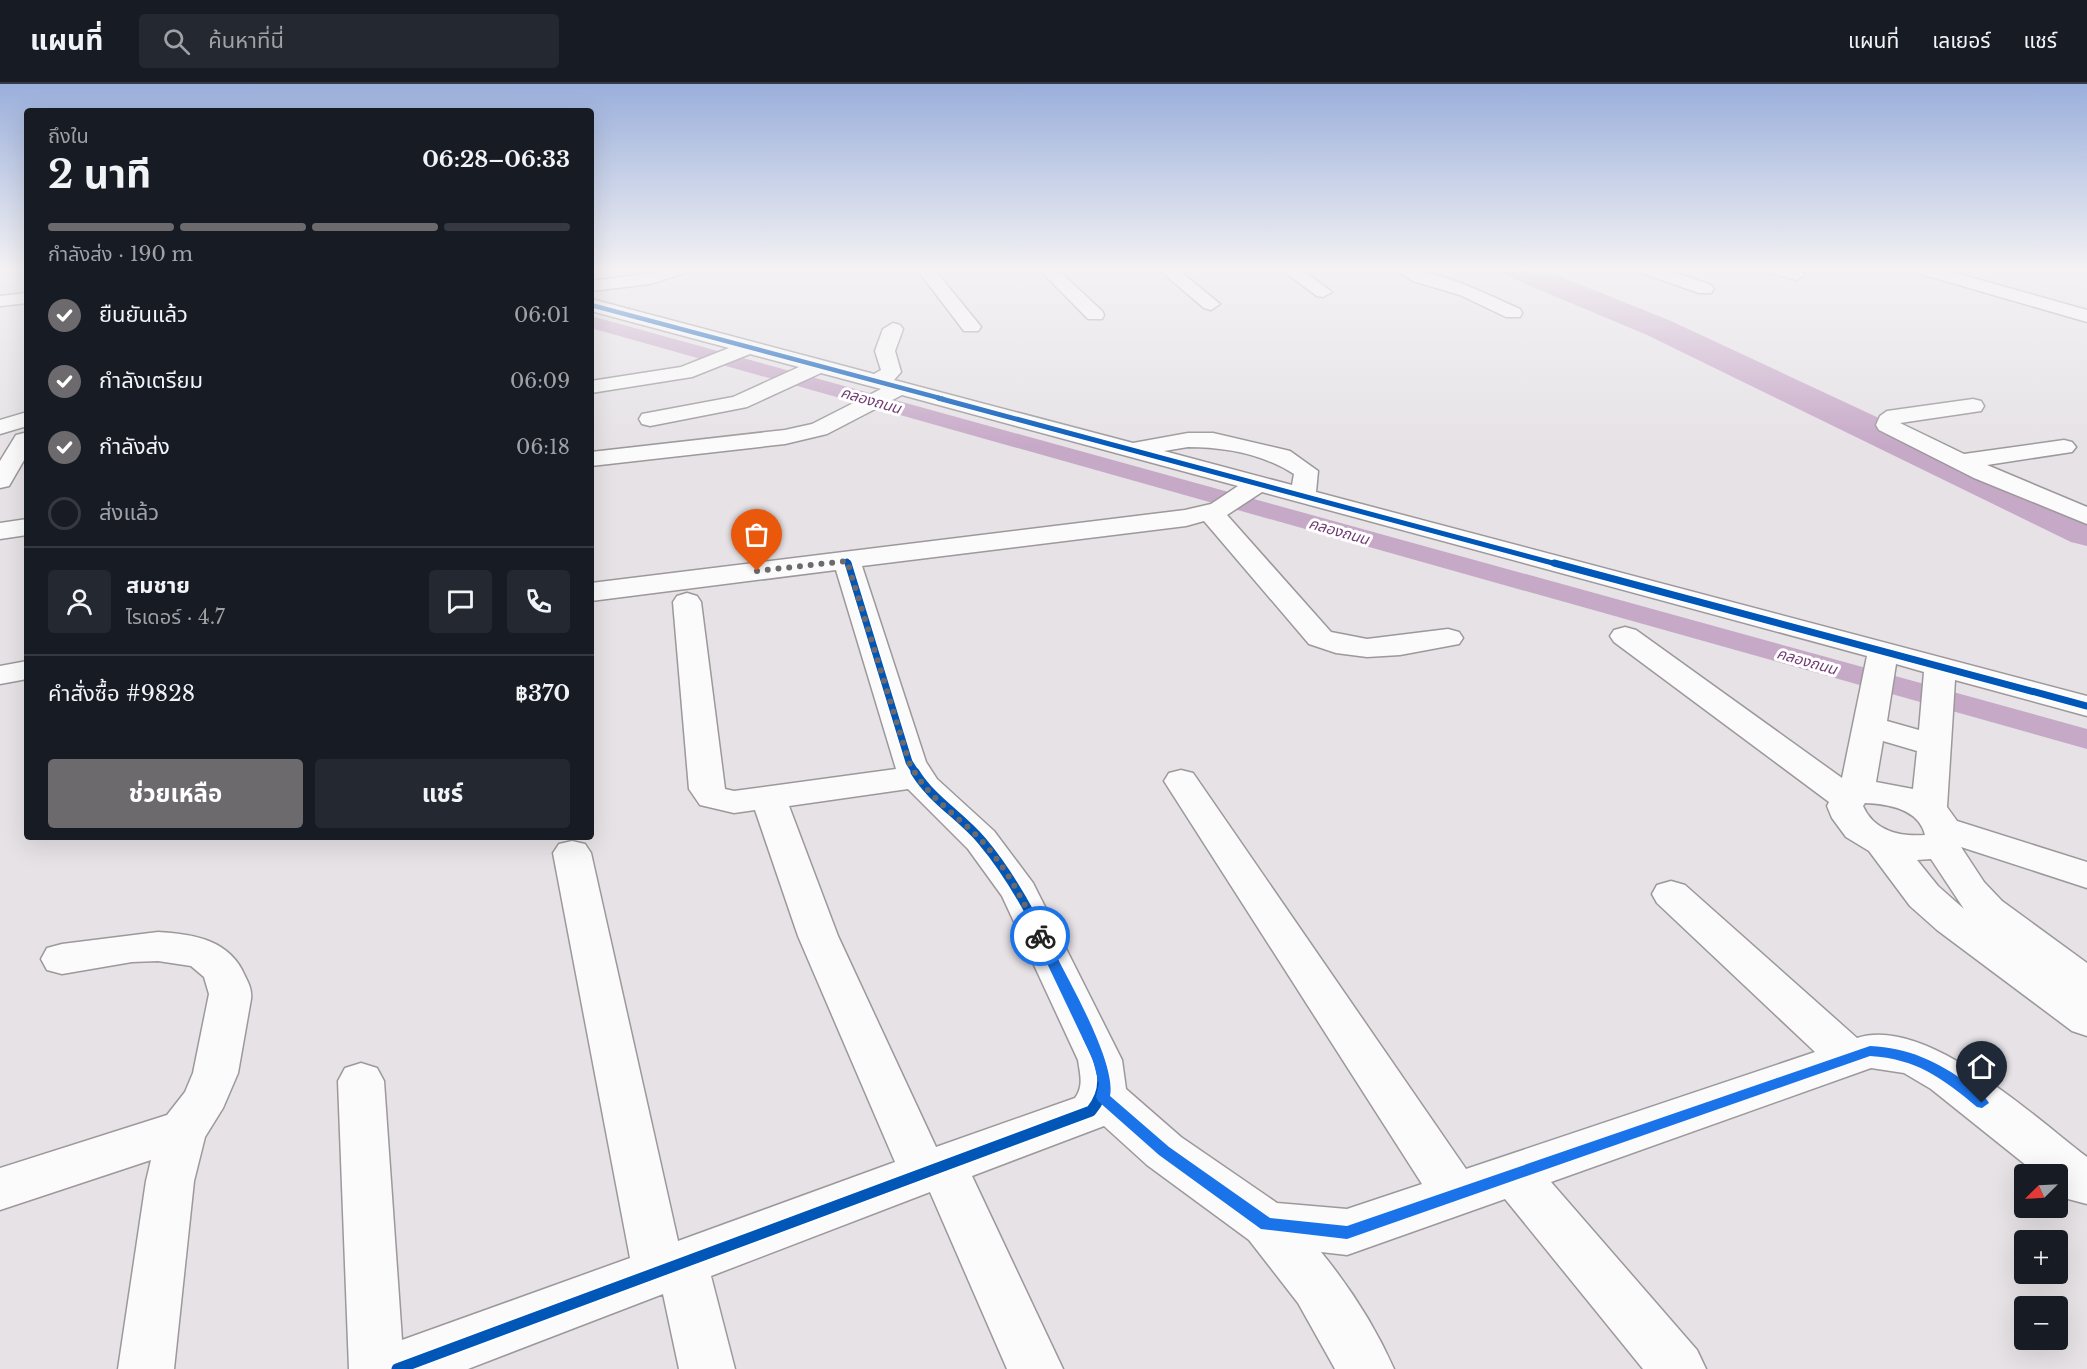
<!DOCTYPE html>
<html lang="th">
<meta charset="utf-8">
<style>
body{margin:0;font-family:"Libre Baskerville","Noto Sans Thai",serif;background:#242831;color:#f1f3f6;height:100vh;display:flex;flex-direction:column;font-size:22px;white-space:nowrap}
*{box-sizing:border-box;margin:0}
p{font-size:20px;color:#9ea1a6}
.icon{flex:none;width:33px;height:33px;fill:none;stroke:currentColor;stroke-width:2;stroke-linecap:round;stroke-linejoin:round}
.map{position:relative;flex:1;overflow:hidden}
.side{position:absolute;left:24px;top:24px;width:570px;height:732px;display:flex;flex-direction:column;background:#171b24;border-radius:6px;box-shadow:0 6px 24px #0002}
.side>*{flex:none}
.needle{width:39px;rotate:246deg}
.controls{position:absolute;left:2014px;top:1080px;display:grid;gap:12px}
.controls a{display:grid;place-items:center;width:54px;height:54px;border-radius:6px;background:#171b24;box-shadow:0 6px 24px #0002;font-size:30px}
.pin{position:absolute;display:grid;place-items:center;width:51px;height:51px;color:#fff;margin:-62px -26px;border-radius:50% 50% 50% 0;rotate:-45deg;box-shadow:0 0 6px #0007}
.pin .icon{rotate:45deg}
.courier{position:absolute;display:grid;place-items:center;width:60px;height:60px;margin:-30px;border:4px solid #1a73e8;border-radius:50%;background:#fff;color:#222;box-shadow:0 2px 8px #0007}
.summary em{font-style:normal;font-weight:700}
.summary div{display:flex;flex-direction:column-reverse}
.summary{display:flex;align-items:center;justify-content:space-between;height:102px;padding:0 24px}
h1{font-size:39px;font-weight:700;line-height:45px}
.bar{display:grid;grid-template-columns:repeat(4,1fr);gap:9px 6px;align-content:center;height:72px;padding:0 24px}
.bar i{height:8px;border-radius:4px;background:#363941}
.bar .on{background:#6d6a6d}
.bar p{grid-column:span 4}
.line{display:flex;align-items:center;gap:15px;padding:0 24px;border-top:2px solid #363941}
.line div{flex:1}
.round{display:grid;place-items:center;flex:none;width:63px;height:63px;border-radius:6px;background:#242831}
ol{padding:0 24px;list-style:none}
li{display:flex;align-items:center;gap:18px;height:66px}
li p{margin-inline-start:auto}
li .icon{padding:6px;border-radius:50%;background:#6d6a6d;color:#fff;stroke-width:4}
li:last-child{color:#9ea1a6}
li i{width:33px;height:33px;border:3px solid #363941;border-radius:50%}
.primary-button{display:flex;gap:12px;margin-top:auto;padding:12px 24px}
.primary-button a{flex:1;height:69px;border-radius:6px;background:#6d6a6d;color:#fff;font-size:24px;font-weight:700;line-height:69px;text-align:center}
.primary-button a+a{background:#242831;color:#f1f3f6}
header{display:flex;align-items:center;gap:36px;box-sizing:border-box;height:84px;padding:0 30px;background:#171b24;border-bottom:2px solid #363941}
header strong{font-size:28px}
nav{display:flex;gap:33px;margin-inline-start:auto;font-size:21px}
.search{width:420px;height:54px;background:#242831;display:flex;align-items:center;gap:15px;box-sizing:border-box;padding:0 21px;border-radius:6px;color:#9ea1a6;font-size:22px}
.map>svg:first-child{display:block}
</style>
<header>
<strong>แผนที่</strong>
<div class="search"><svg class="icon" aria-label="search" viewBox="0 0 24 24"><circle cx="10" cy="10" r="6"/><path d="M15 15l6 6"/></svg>ค้นหาที่นี่</div>
<nav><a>แผนที่</a><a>เลเยอร์</a><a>แชร์</a></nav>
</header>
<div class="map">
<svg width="2087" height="1285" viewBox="0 0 2087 1285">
<rect width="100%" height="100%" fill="#e6e2e6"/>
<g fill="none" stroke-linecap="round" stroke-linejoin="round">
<path fill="#c6a8c7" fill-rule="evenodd" d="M 591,232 L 2087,645 L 2087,665 L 591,244 Z"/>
<path fill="#c6a8c7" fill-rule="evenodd" d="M 1498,184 L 1539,184 L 1671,237 L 2087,431 L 2087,462 L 2071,458 L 1647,251 L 1502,190 Z"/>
<g stroke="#9c989c" stroke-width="3">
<g id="minor">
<path d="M 666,184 L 691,184 L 688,188 L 650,200 L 591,207 L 591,197 L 647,190 Z"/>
<path d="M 916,184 L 933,184 L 978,239 L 981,243 L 978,247 L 964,247 Z"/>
<path d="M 1038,184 L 1056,184 L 1102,227 L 1104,231 L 1102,235 L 1088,235 Z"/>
<path d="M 1157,184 L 1176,184 L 1220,220 L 1211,226 L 1204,224 Z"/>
<path d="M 1279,184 L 1299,184 L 1332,208 L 1323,213 L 1317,212 Z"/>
<path d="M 1392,184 C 1430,182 1485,209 1520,225 L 1522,229 L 1520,233 L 1506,233 L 1460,211 L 1413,197 Z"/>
<path d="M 1636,184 L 1661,184 L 1711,201 L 1714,205 L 1711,209 L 1699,209 L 1639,188 Z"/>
<path d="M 1764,184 C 1777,183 1796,181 1805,191 L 1796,196 L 1767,188 Z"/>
<path d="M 1911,184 L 1938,184 L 2087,226 L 2087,238 L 1914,188 Z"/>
<path d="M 27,209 L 27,219 L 0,222 L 0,212 Z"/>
<path d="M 591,215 L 874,290 L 881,286 L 875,267 L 883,245 L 893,239 L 900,241 L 903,245 L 895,267 L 901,288 L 894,296 L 1133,359 L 1188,349 L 1213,349 L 1290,367 L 1318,387 L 1316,408 L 2087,612 L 2087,632 L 1955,596 L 1947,723 L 1957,737 L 2087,778 L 2087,804 L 1961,763 L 1984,798 L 2002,817 L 2087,879 L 2087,952 L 2072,947 L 1937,846 L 1910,822 L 1869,767 L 1846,753 L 1832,734 L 1827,722 L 1829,718 L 1614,558 L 1610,552 L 1614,546 L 1625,543 L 1636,546 L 1842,694 L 1867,572 L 1262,408 L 1227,431 L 1331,548 L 1367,555 L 1448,545 L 1459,548 L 1463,554 L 1459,560 L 1400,571 L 1367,573 L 1336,569 L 1309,560 L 1204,437 L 1186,442 L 862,482 L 926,678 L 937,695 L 994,747 L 1033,799 L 1122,976 L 1126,1005 L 1181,1053 L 1277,1119 L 1347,1125 L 1422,1100 L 1164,697 L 1169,689 L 1181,686 L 1193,689 L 1466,1085 L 1815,968 L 1657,819 L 1652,810 L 1657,801 L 1671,797 L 1685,801 L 1857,954 C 1926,931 2034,1033 2087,1073 L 2087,1120 L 2068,1115 L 2058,1107 L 2058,1090 L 2037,1090 L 1931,1005 L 1904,989 L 1871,984 L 1551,1098 L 1697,1266 L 1706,1285 L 1643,1285 L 1505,1115 L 1347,1171 L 1321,1168 C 1349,1202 1376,1244 1394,1285 L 1335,1285 L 1298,1219 L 1249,1156 L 1147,1081 L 1104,1042 L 972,1092 L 1063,1285 L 1007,1285 L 930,1108 L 711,1192 L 735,1285 L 679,1285 L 663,1210 L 468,1285 L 349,1285 L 338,997 L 345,984 L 361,979 L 377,984 L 384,997 L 402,1256 L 630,1174 L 553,769 L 559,760 L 572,757 L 585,760 L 591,769 L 678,1157 L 895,1078 L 798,852 L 755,726 L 734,729 L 700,721 L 689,705 L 673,518 L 677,512 L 687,509 L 697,512 L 701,518 L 725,705 L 734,707 L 896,685 L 836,486 L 591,517 L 591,499 L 1185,426 L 1211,420 L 1238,402 L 902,311 L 827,350 L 785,360 L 591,382 L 591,368 L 785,346 L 812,340 L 881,305 L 821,289 L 747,323 L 650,342 L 642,340 L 639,335 L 642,330 L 733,313 L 799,283 L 750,270 L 692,293 L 591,309 L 591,297 L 681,283 L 729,264 L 591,227 ZM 1188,363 C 1224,363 1263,370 1294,390 L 1292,401 L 1164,367 ZM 1896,580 L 1924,588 L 1919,646 L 1887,637 ZM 1883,657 L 1917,667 L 1913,705 L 1876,698 ZM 908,705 L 968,765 L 1002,812 L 1078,976 C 1080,990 1084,1002 1075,1014 L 936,1063 L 838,852 L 789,722 ZM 1865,719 C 1889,720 1919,725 1925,751 C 1900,753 1874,747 1863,722 ZM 1931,775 L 1964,825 L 1938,802 L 1917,776 Z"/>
<path d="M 1973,315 L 1981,317 L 1984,322 L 1981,327 L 1900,339 L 1964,370 L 2064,356 L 2072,358 L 2076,363 L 2072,368 L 1987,381 L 2087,423 L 2087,440 L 1974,394 L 1879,346 L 1876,341 L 1880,332 L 1887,327 Z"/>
<path d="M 27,328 L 27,342 L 0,350 L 0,336 Z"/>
<path d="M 24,349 L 27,350 L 27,371 L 9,402 L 0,404 L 0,377 L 16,351 Z"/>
<path d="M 27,435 L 27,451 L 0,455 L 0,439 Z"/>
<path d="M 27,577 L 27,595 L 0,600 L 0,582 Z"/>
<path d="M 158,848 C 194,850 230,856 245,892 C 249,900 252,906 251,915 L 238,989 L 223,1024 L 205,1053 L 194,1097 L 174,1285 L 118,1285 L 146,1097 L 151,1076 L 0,1126 L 0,1084 L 167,1031 L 185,1008 L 193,989 L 209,910 L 204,893 L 191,882 L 158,877 L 132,878 L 62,890 L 47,886 L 41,875 L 47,864 L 62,860 Z"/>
</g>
</g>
<use href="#minor" fill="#fbfbfb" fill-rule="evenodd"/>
<g stroke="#fff" stroke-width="7">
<path id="cycleway-far4" d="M 591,221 L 943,315"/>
</g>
<g stroke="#fff" stroke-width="8">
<g id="cycleway-far3">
<path d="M 938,314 L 1560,481"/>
<path d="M 847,477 L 848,481"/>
</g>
</g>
<g stroke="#fff" stroke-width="10">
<g id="cycleway-far2">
<path d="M 848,479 L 909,678 L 916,689"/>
<path d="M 1554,479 L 2087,622"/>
</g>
</g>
<g stroke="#fff" stroke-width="13">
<path id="cycleway-far1" d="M 915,688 C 932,716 961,732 982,757 C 1030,814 1057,886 1089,953"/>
</g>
<g stroke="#fff" stroke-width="15">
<path id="cycleway" d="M 397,1285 L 1091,1027 C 1112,1002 1101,978 1088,952"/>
</g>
<use href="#cycleway-far4" stroke="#0057b8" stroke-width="4.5"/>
<use href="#cycleway-far3" stroke="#0057b8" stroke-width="5"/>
<use href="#cycleway-far2" stroke="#0057b8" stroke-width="7"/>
<use href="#cycleway-far1" stroke="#0057b8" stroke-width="9"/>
<use href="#cycleway" stroke="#0057b8" stroke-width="11"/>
</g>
<linearGradient id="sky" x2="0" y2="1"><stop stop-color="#9aafdb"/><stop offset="0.51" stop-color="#f4f2f4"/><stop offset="1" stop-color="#f4f2f4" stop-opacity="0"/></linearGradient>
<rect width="2087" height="364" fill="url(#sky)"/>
<path fill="#1a73e8" d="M 1040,847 L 1046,852 C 1063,887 1117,977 1110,1012 L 1169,1063 L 1270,1134 L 1347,1142 L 1870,962 C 1908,964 1938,977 1968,1000 C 1975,1006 1985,1011 1989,1019 L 1982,1024 L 1977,1023 C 1942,994 1917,975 1870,972 L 1347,1155 L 1261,1145 L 1159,1071 L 1098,1017 L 1096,1013 L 1099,1000 L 1093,976 L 1034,852 Z"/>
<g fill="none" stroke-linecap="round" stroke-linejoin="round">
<path stroke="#6d6a6d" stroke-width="6" stroke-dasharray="0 10.8" d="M 757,487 L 847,477 L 909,678 C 925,712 956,730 981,756 C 1007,784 1024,818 1040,852"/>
</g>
<g text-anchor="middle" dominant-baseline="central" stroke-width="6" stroke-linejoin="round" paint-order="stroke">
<g font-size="15" font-style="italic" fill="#723c74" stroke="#fff">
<text transform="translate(871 316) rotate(16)">คลองถนน</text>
<text transform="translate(1339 447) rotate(16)">คลองถนน</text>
<text transform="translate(1807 577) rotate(16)">คลองถนน</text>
</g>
</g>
</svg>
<div class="controls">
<a><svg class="needle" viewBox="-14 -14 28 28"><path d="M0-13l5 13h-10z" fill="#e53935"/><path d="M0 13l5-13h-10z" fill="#9ea1a6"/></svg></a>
<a>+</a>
<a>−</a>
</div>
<div class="pin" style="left:757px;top:487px;background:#ea580c"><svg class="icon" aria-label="bag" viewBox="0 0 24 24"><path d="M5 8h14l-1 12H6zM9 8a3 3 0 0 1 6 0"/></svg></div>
<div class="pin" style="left:1982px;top:1019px;background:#1f2937"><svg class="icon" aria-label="home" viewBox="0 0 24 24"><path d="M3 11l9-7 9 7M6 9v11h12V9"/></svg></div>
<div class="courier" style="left:1040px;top:852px"><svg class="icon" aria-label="bike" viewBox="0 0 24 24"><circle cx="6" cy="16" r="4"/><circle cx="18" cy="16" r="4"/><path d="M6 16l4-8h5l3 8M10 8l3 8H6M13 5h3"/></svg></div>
<section class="side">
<div class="summary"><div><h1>2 นาที</h1><p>ถึงใน</p></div><em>06:28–06:33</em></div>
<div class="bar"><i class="on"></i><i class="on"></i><i class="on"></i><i></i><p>กำลังส่ง · 190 m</p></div>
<ol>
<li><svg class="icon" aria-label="check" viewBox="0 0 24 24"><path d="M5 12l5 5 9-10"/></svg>ยืนยันแล้ว<p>06:01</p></li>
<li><svg class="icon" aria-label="check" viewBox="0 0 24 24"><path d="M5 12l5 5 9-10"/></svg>กำลังเตรียม<p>06:09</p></li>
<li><svg class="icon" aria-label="check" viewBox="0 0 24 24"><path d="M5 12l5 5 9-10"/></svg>กำลังส่ง<p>06:18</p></li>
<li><i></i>ส่งแล้ว</li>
</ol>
<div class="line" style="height:108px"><a class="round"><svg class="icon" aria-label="person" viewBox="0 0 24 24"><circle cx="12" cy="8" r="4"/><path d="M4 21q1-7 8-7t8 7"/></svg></a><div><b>สมชาย</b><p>ไรเดอร์ · 4.7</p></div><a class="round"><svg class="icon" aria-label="chat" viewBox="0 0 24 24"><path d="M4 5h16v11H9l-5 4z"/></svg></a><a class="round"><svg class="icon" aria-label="phone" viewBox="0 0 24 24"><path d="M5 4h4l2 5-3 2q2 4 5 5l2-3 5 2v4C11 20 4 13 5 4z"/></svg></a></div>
<div class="line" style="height:78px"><div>คำสั่งซื้อ #9828</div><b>฿370</b></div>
<div class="primary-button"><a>ช่วยเหลือ</a><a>แชร์</a></div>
</section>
</div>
